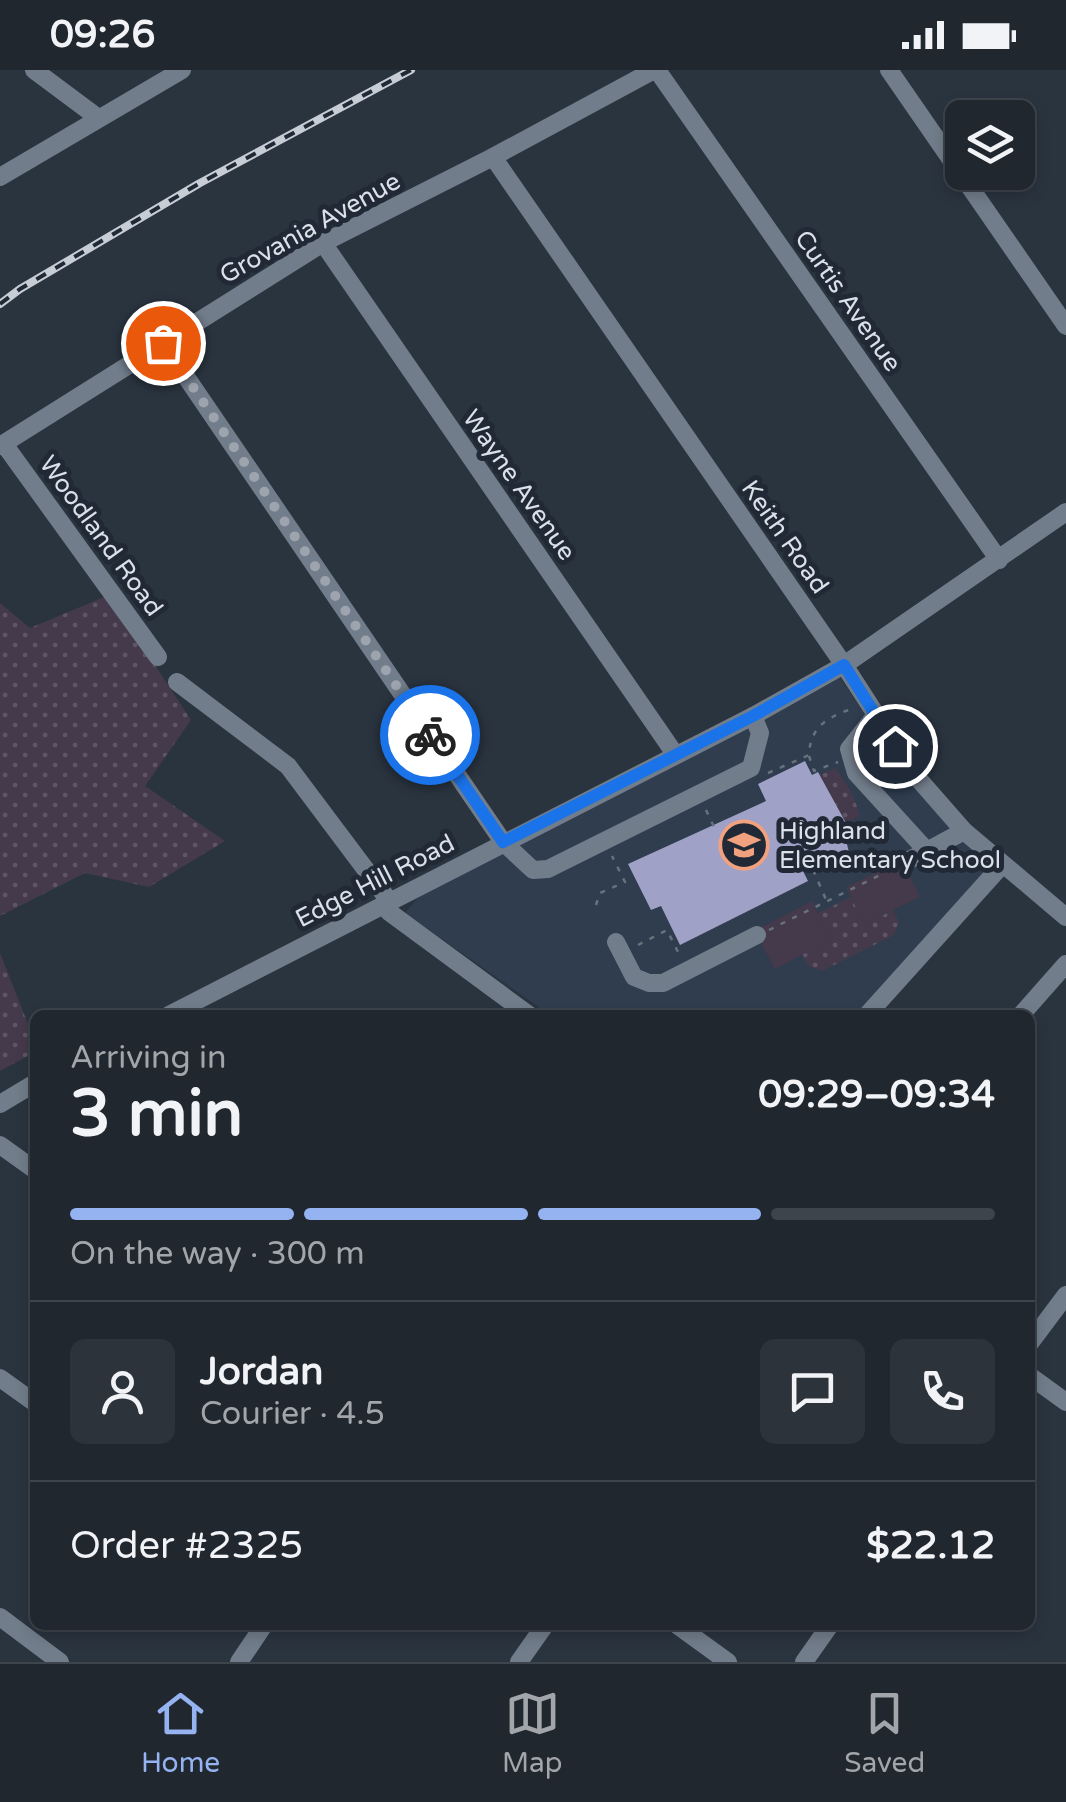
<!DOCTYPE html>
<meta charset="utf-8">
<style>
body{margin:0;font-family:"Varela Round",sans-serif;background:#2d333b;color:#f1f3f6;height:100vh;display:flex;flex-direction:column;font-size:38px;white-space:nowrap}
*{box-sizing:border-box;margin:0}
p{font-size:32px;color:#a2a5aa}
.icon{flex:none;width:55px;height:55px;fill:none;stroke:currentColor;stroke-width:2;stroke-linecap:round;stroke-linejoin:round}
.map{position:relative;flex:1;overflow:hidden}
.drawer{position:absolute;left:30px;top:940px;width:1005px;height:620px;display:flex;flex-direction:column;background:#20272f;border-radius:15px;box-shadow:0 5px 15px #0003,0 0 0 2px #3d444b}
.drawer>*{flex:none}
.controls{position:absolute;left:945px;top:30px;display:grid;gap:20px}
.controls a{display:grid;place-items:center;width:90px;height:90px;border-radius:15px;background:#20272f;box-shadow:0 5px 15px #0003,0 0 0 2px #3d444b;font-size:50px}
.pin{position:absolute;display:grid;place-items:center;width:85px;height:85px;color:#fff;margin:-42px;border:5px solid #fff;border-radius:50%;box-shadow:0 2px 10px #0007}
.courier{position:absolute;display:grid;place-items:center;width:100px;height:100px;margin:-50px;border:8px solid #1a73e8;border-radius:50%;background:#fff;color:#222;box-shadow:0 2px 12px #0007}
.head em{font-style:normal;font-weight:700}
.head div{display:flex;flex-direction:column-reverse}
.head{display:flex;align-items:center;justify-content:space-between;height:170px;padding:0 40px}
h1{font-size:65px;font-weight:700;line-height:75px}
.bar{display:grid;grid-template-columns:repeat(4,1fr);gap:15px 10px;align-content:center;height:120px;padding:0 40px}
.bar i{height:12px;border-radius:8px;background:#3d444b}
.bar .current{background:#95b2f1}
.bar p{grid-column:span 4}
.line{display:flex;align-items:center;gap:25px;padding:0 40px;border-top:2px solid #3d444b}
.line div{flex:1}
.round{display:grid;place-items:center;flex:none;width:105px;height:105px;border-radius:15px;background:#2d333b}
.status{display:flex;justify-content:space-between;align-items:center;height:70px;padding:0 50px;background:#20272f;direction:ltr}
.status svg{height:28px;fill:currentColor}
.tabs{display:flex;justify-content:space-around;align-items:center;height:140px;border-top:2px solid #3d444b;background:#20272f;font-size:28px;color:#a2a5aa}
.tabs a{display:grid;justify-items:center;gap:5px}
.tabs .current{color:#95b2f1}
.map>svg:first-child{display:block}
</style>
<div class="status"><b>09:26</b><svg viewBox="0 0 49 12"><path d="M0 12V9h3v3zM5 12V6h3v6zM10 12V3h3v9zM15 12V0h3v12zM26 1h20v11H26zM47 4h2v5h-2z"/></svg></div>
<div class="map">
<svg width="1066" height="1592" viewBox="0 0 1066 1592">
<defs>
<pattern id="park-dots" width="8" height="8" patternUnits="userSpaceOnUse" patternTransform="scale(2.5)"><rect width="8" height="8" fill="#45394c"/><path d="M2 2h.1M6 6h.1" fill="none" stroke="#5f5566" stroke-width="1.8" stroke-linecap="round"/></pattern>
</defs>
<rect width="100%" height="100%" fill="#2a343f"/>
<path fill="#2f3d4f" d="M 840,608 L 910,709 L 993,798 L 859,945 L 550,945 L 405,843 L 420,825 Z"/>
<g fill="url(#park-dots)">
<path d="M 109,525 L 191,650 L 145,716 L 225,771 L 149,817 L 85,803 L 0,846 L 0,533 L 30,558 Z"/>
<path d="M 836,698 L 853,725 L 860,746 L 846,753 L 820,705 Z"/>
<path d="M 851,827 L 864,854 L 893,840 L 899,852 L 894,865 L 822,901 L 808,896 L 802,884 L 831,870 L 818,843 Z"/>
<path d="M 0,883 L 35,972 L 35,982 L 0,1001 Z"/>
</g>
<g fill="#45394c">
<path d="M 902,790 L 920,827 L 864,854 L 846,817 Z"/>
<path d="M 812,831 L 831,870 L 775,899 L 754,861 Z"/>
</g>
<path fill="#a0a1c7" d="M 805,691 L 812,705 L 818,702 L 846,753 L 842,755 L 850,786 L 803,801 L 808,811 L 680,875 L 661,836 L 651,840 L 628,794 L 766,731 L 758,714 Z"/>
<g fill="none" stroke-linecap="round" stroke-linejoin="round">
<g stroke="#69727c" stroke-width="2.5" stroke-dasharray="5 8" stroke-linecap="butt">
<path d="M 809,686 L 814,701 L 838,692"/>
<path d="M 768,703 L 809,685 C 810,656 829,646 855,638"/>
<path d="M 706,740 L 714,757"/>
<path d="M 808,788 L 827,832"/>
<path d="M 596,835 L 600,823 L 625,812 L 612,786"/>
<path d="M 769,860 L 892,799"/>
<path d="M 638,875 L 667,860 L 680,886"/>
</g>
<g stroke="#727d8b" stroke-width="18">
<path d="M 34,0 L 97,47"/>
<path d="M 657,0 L 999,490"/>
<path d="M 889,0 L 1066,256"/>
<path d="M 493,87 L 844,595 L 915,705 L 964,761 L 1066,847"/>
<path d="M 0,107 L 182,0"/>
<path d="M 323,173 L 675,684"/>
<path d="M 163,273 L 503,772 L 533,800 L 548,799 L 751,698 L 760,663 L 753,646"/>
<path d="M 4,374 L 158,587"/>
<path d="M 0,376 L 323,173 L 493,87 L 654,0"/>
<path d="M 177,612 L 288,696 L 390,832 L 389,842 L 529,945"/>
<path d="M 875,646 L 849,679 L 856,703 L 927,781 L 964,761"/>
<path d="M 907,791 L 927,781"/>
<path d="M 616,872 L 634,907 L 649,913 L 663,913 L 757,865"/>
<path d="M 169,945 L 753,646 L 844,595 L 1066,442"/>
<path d="M 867,945 L 1002,795"/>
<path d="M 1021,945 L 1066,894"/>
<path d="M 0,1034 L 35,1013"/>
<path d="M 0,1075 L 35,1100"/>
<path d="M 1030,1273 L 1066,1225"/>
<path d="M 1030,1306 L 1066,1332"/>
<path d="M 0,1308 L 35,1333"/>
<path d="M 0,1547 L 60,1592"/>
<path d="M 677,1555 L 728,1592"/>
<path d="M 239,1592 L 264,1555"/>
<path d="M 519,1592 L 545,1555"/>
<path d="M 804,1592 L 830,1555"/>
</g>
<g stroke="#c7cdd5" stroke-width="8">
<path id="rail" d="M 0,234 L 20,219 L 200,113 L 411,0"/>
</g>
<use href="#rail" stroke="#202935" stroke-width="4" stroke-dasharray="11" stroke-linecap="butt"/>
</g>
<g fill="none" stroke-linecap="round" stroke-linejoin="round">
<path stroke="#9da4ae" stroke-width="10" stroke-dasharray="0 18" d="M 163,273 L 430,665"/>
<path stroke="#1a73e8" stroke-width="12" d="M 430,665 L 503,772 L 753,646 L 844,595 L 895,676"/>
</g>
<defs>
<g id="school-ring" transform="scale(2.5)"><circle r="9.5" fill="#202935" stroke="#f2a17e" stroke-width="1.5"/><path d="M0-5L7-2L0 1L-7-2ZM-4 1L0 2.5L4 1V4Q0 6-4 4Z" fill="#f2a17e"/></g>
</defs>
<g fill-rule="evenodd">
<use href="#school-ring" x="744" y="775"/>
</g>
<g text-anchor="middle" dominant-baseline="central" stroke-width="10" stroke-linejoin="round" paint-order="stroke">
<g font-size="25" fill="#dbe1e9" stroke="#202935">
<text transform="translate(310 158) rotate(-29)">Grovania Avenue</text>
<text transform="translate(848 231) rotate(55)">Curtis Avenue</text>
<text transform="translate(519 415) rotate(55)">Wayne Avenue</text>
<text transform="translate(101 466) rotate(54)">Woodland Road</text>
<text transform="translate(785 467) rotate(55)">Keith Road</text>
<text transform="translate(375 811) rotate(-27)">Edge Hill Road</text>
</g>
<g font-size="25" fill="#dbe1e9" stroke="#202935" text-anchor="start">
<text x="779" y="761">Highland<tspan x="779" dy="29">Elementary School</tspan></text>
</g>
</g>
</svg>
<div class="controls">
<a><svg class="icon" aria-label="layers" viewBox="0 0 24 24"><path d="M12 4l9 5-9 5-9-5zM3 14l9 5 9-5"/></svg></a>
</div>
<div class="pin" style="left:163px;top:273px;background:#ea580c"><svg class="icon" aria-label="bag" viewBox="0 0 24 24"><path d="M5 8h14l-1 12H6zM9 8a3 3 0 0 1 6 0"/></svg></div>
<div class="pin" style="left:895px;top:676px;background:#1f2937"><svg class="icon" aria-label="home" viewBox="0 0 24 24"><path d="M3 11l9-7 9 7M6 9v11h12V9"/></svg></div>
<div class="courier" style="left:430px;top:665px"><svg class="icon" aria-label="bike" viewBox="0 0 24 24"><circle cx="6" cy="16" r="4"/><circle cx="18" cy="16" r="4"/><path d="M6 16l4-8h5l3 8M10 8l3 8H6M13 5h3"/></svg></div>
<section class="drawer">
<div class="head"><div><h1>3 min</h1><p>Arriving in</p></div><em>09:29–09:34</em></div>
<div class="bar"><i class="current"></i><i class="current"></i><i class="current"></i><i></i><p>On the way · 300 m</p></div>
<div class="line" style="height:180px"><a class="round"><svg class="icon" aria-label="person" viewBox="0 0 24 24"><circle cx="12" cy="8" r="4"/><path d="M4 21q1-7 8-7t8 7"/></svg></a><div><b>Jordan</b><p>Courier · 4.5</p></div><a class="round"><svg class="icon" aria-label="chat" viewBox="0 0 24 24"><path d="M4 5h16v11H9l-5 4z"/></svg></a><a class="round"><svg class="icon" aria-label="phone" viewBox="0 0 24 24"><path d="M5 4h4l2 5-3 2q2 4 5 5l2-3 5 2v4C11 20 4 13 5 4z"/></svg></a></div>
<div class="line" style="height:130px"><div>Order #2325</div><b>$22.12</b></div>
</section>
</div>
<nav class="tabs">
<a class="current"><svg class="icon" aria-label="home" viewBox="0 0 24 24"><path d="M3 11l9-7 9 7M6 9v11h12V9"/></svg>Home</a>
<a><svg class="icon" aria-label="map" viewBox="0 0 24 24"><path d="M3 6l6-2 6 2 6-2v14l-6 2-6-2-6 2zM9 4v14M15 6v14"/></svg>Map</a>
<a><svg class="icon" aria-label="saved" viewBox="0 0 24 24"><path d="M7 4h10v16l-5-4-5 4z"/></svg>Saved</a>
</nav>
